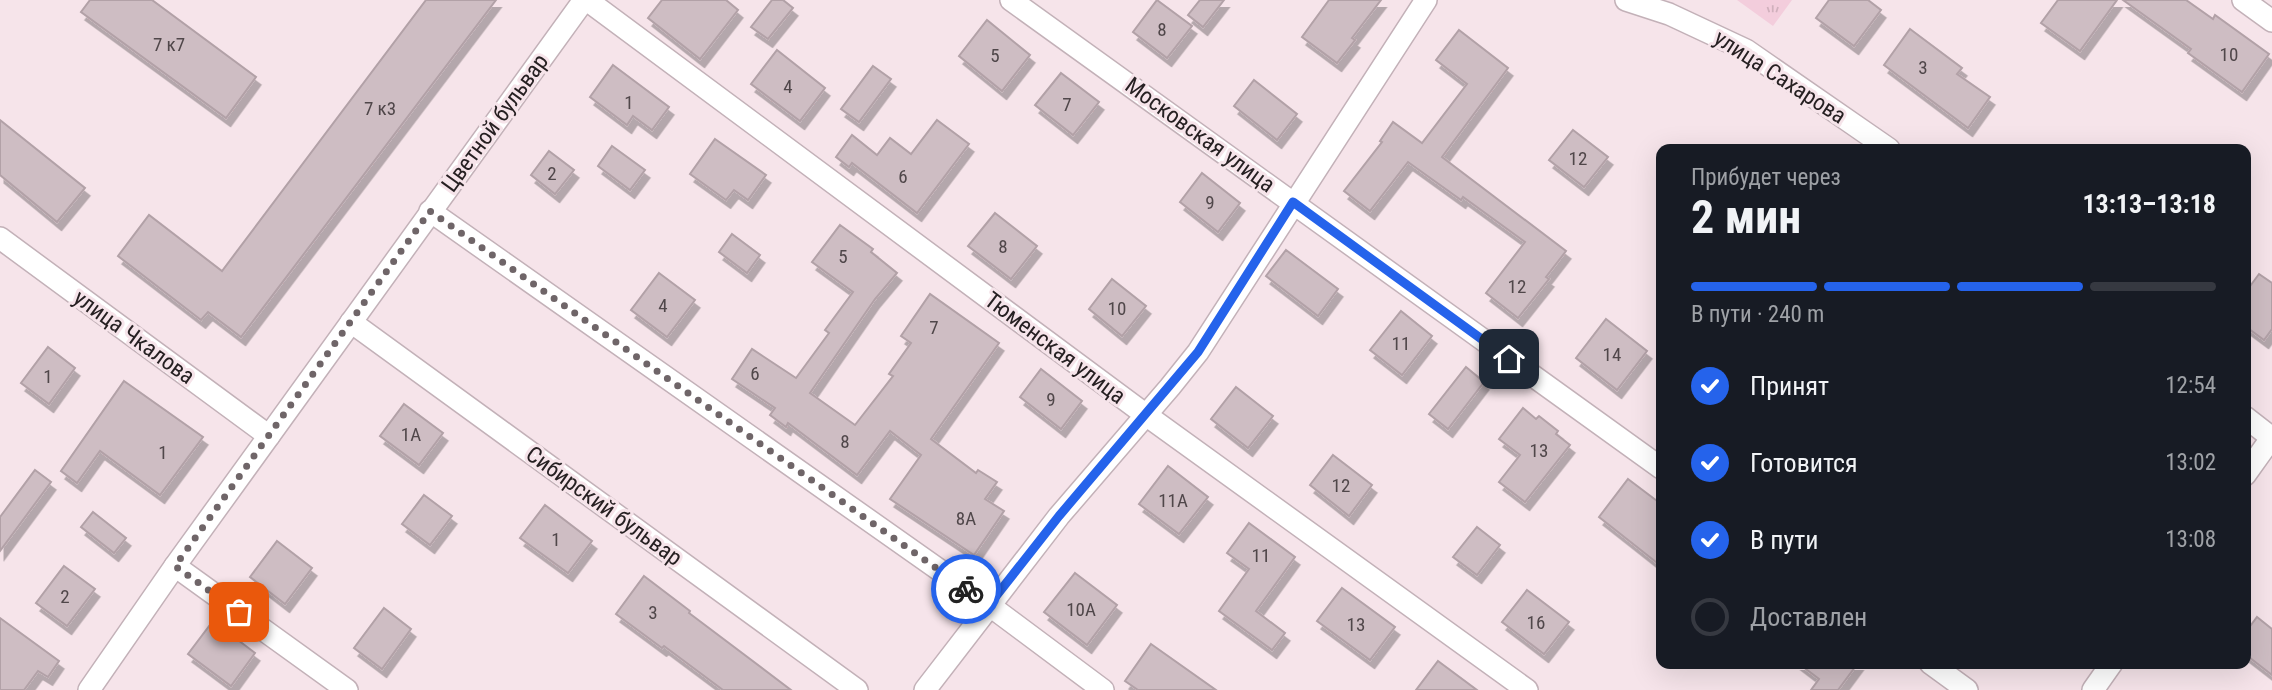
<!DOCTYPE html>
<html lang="ru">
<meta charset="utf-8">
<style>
body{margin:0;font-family:"Roboto Condensed",sans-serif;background:#20242c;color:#f1f3f6;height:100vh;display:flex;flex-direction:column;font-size:26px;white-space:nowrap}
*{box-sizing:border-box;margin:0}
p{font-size:23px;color:#9ea1a6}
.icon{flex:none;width:38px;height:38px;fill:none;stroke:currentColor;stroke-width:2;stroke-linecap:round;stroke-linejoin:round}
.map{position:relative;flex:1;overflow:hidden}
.panel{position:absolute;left:1656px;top:144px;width:595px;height:525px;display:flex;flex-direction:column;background:#171b24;border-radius:14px;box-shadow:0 7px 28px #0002}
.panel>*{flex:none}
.pin{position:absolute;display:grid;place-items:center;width:60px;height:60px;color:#fff;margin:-30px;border-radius:14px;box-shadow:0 4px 10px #0006}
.courier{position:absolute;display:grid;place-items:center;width:70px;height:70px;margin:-35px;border:5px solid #2563eb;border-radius:50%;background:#fff;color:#222;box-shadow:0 2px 9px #0007}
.headline em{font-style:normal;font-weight:700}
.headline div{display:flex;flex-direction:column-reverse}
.headline{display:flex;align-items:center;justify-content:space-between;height:119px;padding:0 35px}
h1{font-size:46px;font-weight:700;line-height:52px}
.bar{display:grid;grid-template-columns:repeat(4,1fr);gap:10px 7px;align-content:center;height:84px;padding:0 35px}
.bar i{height:9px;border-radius:5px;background:#363941}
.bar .current{background:#2563eb}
.bar p{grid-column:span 4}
ol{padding:0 35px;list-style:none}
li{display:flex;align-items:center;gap:21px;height:77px}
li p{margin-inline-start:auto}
li .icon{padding:7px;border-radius:50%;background:#2563eb;color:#fff;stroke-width:4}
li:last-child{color:#9ea1a6}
li i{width:38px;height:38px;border:4px solid #363941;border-radius:50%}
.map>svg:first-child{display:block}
</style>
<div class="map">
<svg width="2272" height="690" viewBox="0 0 2272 690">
<defs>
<pattern id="park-tufts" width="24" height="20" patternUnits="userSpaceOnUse" patternTransform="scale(1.75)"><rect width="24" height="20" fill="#f3cddc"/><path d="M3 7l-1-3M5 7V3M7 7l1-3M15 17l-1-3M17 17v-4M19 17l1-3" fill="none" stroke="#d0b0bc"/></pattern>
<filter id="shadow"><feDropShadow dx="4.5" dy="8" stdDeviation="0" flood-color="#0004"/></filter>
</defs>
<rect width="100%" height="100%" fill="#f6e4ea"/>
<path fill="url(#park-tufts)" d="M 1737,0 L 1792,0 L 1773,26 Z"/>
<g fill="#cebdc3" stroke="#b2a1a7" stroke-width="2" filter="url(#shadow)">
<path d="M 90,0 L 152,0 L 256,77 L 226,118 L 81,12 Z"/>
<path d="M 426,0 L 496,0 L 241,337 L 208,312 L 201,320 L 118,256 L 149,215 L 222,271 Z"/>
<path d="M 662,0 L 726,0 L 738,10 L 700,59 L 648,18 Z"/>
<path d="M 772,0 L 783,0 L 793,8 L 768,39 L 751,27 Z"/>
<path d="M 1157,0 L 1192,26 L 1167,58 L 1133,32 Z"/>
<path d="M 1200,0 L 1224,0 L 1203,27 L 1188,15 Z"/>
<path d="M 1329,0 L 1381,0 L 1352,38 L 1355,40 L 1337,63 L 1302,37 Z"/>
<path d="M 1829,0 L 1868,0 L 1881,10 L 1854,46 L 1816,18 Z"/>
<path d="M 2058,0 L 2117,0 L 2080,51 L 2041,23 Z"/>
<path d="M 2123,0 L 2186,0 L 2213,19 L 2215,15 L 2269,54 L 2242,92 L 2188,53 L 2191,49 Z"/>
<path d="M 987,20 L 1030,55 L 1002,91 L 959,56 Z"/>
<path d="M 1910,29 L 1962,68 L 1957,74 L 1990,97 L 1968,128 L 1884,65 Z"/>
<path d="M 1459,30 L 1508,68 L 1442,157 L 1566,251 L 1546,277 L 1549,279 L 1518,318 L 1486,293 L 1525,242 L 1463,197 L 1461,200 L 1408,162 L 1370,211 L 1344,191 L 1382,142 L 1380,141 L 1393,122 L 1422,143 L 1467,84 L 1436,60 Z"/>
<path d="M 777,50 L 825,88 L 800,121 L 751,84 Z"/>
<path d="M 613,65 L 669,107 L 652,130 L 633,116 L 627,125 L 590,97 Z"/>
<path d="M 873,66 L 891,79 L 859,122 L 841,109 Z"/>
<path d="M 1061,73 L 1099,102 L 1073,135 L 1035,105 Z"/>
<path d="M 1254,80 L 1297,114 L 1277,140 L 1234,106 Z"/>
<path d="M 0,120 L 85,188 L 57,222 L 0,175 Z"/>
<path d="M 937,120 L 969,144 L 917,213 L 852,163 L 849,167 L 836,157 L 852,135 L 877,155 L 890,138 L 911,154 Z"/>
<path d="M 1573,130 L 1608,157 L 1584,187 L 1549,160 Z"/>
<path d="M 715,139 L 766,175 L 748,200 L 734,190 L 726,200 L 690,174 Z"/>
<path d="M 612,146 L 645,170 L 630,190 L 598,166 Z"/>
<path d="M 549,151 L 574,170 L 555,194 L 531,175 Z"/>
<path d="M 1202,173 L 1240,203 L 1218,232 L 1180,202 Z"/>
<path d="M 995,213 L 1037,246 L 1011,279 L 968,246 Z"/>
<path d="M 840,225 L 873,249 L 871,252 L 897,273 L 875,299 L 810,393 L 855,425 L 893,376 L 889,374 L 911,343 L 901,336 L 930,294 L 999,343 L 931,439 L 976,473 L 978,470 L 997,482 L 985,499 L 1004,511 L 974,555 L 890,499 L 921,455 L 890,431 L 857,475 L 788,423 L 786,427 L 770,415 L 775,408 L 732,379 L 752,349 L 796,378 L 829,333 L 825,330 L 853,292 L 812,262 Z"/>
<path d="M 732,234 L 760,255 L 747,273 L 719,252 Z"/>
<path d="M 1286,250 L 1338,289 L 1318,316 L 1266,276 Z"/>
<path d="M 659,273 L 695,300 L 667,337 L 631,310 Z"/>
<path d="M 2259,274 L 2272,283 L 2272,329 L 2264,340 L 2245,326 L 2245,293 Z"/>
<path d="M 1112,279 L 1146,306 L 1122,336 L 1089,309 Z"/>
<path d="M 1401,311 L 1432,336 L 1402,375 L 1370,350 Z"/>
<path d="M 1606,319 L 1647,351 L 1617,390 L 1576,358 Z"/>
<path d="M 48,347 L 75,368 L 49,404 L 21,383 Z"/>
<path d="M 1466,367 L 1484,382 L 1448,429 L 1429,414 Z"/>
<path d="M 1041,369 L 1082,401 L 1061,429 L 1020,397 Z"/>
<path d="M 124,381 L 203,437 L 160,495 L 100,451 L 77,483 L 61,471 Z"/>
<path d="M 1236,387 L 1273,416 L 1248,448 L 1211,419 Z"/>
<path d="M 404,404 L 443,433 L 419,465 L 380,436 Z"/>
<path d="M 1523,408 L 1536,419 L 1539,416 L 1558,431 L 1556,434 L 1570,445 L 1525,502 L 1499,482 L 1520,455 L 1499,439 Z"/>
<path d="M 1333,455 L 1372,485 L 1349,516 L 1310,485 Z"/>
<path d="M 1168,466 L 1208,497 L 1179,534 L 1139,504 Z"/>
<path d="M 35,470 L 51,482 L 0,551 L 0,517 Z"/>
<path d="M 1628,479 L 1661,504 L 1661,566 L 1599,517 Z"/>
<path d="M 424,495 L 452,516 L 430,545 L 402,524 Z"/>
<path d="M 545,505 L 592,541 L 568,573 L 520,538 Z"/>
<path d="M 93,512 L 126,538 L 114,553 L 81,527 Z"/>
<path d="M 1249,523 L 1295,557 L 1256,611 L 1285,633 L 1272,650 L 1219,611 L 1249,569 L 1227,553 Z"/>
<path d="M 1477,527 L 1500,545 L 1477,575 L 1453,557 Z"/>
<path d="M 277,541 L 312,568 L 285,604 L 250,577 Z"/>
<path d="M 64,566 L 95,589 L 67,626 L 36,603 Z"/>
<path d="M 1075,573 L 1117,605 L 1087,645 L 1044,612 Z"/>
<path d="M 644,576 L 690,611 L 689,613 L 791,690 L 723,690 L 664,646 L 662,648 L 616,614 Z"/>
<path d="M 1342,588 L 1395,627 L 1370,660 L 1317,621 Z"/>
<path d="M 1527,590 L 1569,622 L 1544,654 L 1502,622 Z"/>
<path d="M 384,608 L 411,629 L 382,669 L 354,648 Z"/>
<path d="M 2257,617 L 2272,629 L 2272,675 L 2245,654 L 2245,633 Z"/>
<path d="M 0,618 L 59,661 L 48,677 L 38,671 L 24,690 L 0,690 Z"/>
<path d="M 213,621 L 255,653 L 231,686 L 188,654 Z"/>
<path d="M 1151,644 L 1216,690 L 1138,690 L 1125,681 Z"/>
<path d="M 1438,661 L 1477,690 L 1416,690 Z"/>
<path d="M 1798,663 L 1858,663 L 1838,690 L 1811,690 L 1819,679 Z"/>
</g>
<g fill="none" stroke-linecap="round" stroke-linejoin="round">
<g stroke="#c3b1b8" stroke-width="24">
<g id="street">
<path d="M 587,0 L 1146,415 L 1527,690"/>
<path d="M 1011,0 L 1661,468"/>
<path d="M 1626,0 L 1669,14 L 1746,50 L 1889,149"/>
<path d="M 2243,0 L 2272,21"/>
<path d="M 430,211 L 989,605 L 1103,690"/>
<path d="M 0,238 L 269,436"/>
<path d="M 351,322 L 857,690"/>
<path d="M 2245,417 L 2272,438"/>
<path d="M 2245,475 L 2272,437"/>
<path d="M 175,566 L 347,690"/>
<path d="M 1930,663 L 1967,690"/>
<path d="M 89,690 L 175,566 L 584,0"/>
<path d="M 925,690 L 1059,516 L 1170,387 L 1198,352 L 1426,0"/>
<path d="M 2093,690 L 2112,663"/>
</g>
</g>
<use href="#street" stroke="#fff" stroke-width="21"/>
</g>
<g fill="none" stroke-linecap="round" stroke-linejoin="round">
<path stroke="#6f6568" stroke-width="7" stroke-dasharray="0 12.6" d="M 239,612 L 175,566 L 430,211 L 966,589"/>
<path stroke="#2563eb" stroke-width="9" d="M 966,589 L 989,605 L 1059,516 L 1198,352 L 1293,202 L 1509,359"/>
</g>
<g text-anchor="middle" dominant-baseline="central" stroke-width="6" stroke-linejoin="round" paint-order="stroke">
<g font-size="19" fill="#50474a">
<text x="1162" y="29">8</text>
<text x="169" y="44">7 к7</text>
<text x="2229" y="54">10</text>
<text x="995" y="55">5</text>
<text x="1923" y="67">3</text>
<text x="788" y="86">4</text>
<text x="629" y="102">1</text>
<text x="1067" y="104">7</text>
<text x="380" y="108">7 к3</text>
<text x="1578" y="158">12</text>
<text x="552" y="173">2</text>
<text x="903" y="176">6</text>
<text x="1210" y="202">9</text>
<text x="1003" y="246">8</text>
<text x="843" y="256">5</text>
<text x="1517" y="286">12</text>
<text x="663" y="305">4</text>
<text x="1117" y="308">10</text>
<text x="934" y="327">7</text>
<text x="1401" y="343">11</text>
<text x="1612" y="354">14</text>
<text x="755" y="373">6</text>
<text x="48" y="376">1</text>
<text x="1051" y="399">9</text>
<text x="411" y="434">1А</text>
<text x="845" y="441">8</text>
<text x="1539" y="450">13</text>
<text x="163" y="452">1</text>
<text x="1341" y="485">12</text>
<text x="1173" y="500">11А</text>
<text x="966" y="518">8А</text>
<text x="556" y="539">1</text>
<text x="1261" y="555">11</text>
<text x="65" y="596">2</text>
<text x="1081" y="609">10А</text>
<text x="653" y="612">3</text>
<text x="1536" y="622">16</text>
<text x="1356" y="624">13</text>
</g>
<g font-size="23" fill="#262022" stroke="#f6e4ea">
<text transform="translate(1780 77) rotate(33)">улица Сахарова</text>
<text transform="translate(495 123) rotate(-54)">Цветной бульвар</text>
<text transform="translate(1200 135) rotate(36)">Московская улица</text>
<text transform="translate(134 337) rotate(36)">улица Чкалова</text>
<text transform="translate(1055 348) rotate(37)">Тюменская улица</text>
<text transform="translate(604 506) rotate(36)">Сибирский бульвар</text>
</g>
</g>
</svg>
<div class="pin" style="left:239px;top:612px;background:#ea580c"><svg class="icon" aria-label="bag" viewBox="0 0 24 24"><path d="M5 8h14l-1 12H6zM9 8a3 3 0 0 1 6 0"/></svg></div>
<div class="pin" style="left:1509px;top:359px;background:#1f2937"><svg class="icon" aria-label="home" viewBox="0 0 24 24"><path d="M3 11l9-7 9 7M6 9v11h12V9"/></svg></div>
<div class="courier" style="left:966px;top:589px"><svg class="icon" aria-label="bike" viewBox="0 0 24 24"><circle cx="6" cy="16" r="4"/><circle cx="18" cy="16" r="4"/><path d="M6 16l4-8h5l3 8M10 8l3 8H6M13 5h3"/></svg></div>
<section class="panel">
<div class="headline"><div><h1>2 мин</h1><p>Прибудет через</p></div><em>13:13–13:18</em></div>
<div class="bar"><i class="current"></i><i class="current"></i><i class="current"></i><i></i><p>В пути · 240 m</p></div>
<ol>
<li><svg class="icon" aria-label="check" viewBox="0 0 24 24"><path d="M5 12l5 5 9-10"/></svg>Принят<p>12:54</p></li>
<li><svg class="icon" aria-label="check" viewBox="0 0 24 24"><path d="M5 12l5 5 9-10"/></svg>Готовится<p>13:02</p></li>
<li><svg class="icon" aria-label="check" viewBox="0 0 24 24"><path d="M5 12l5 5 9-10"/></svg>В пути<p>13:08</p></li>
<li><i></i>Доставлен</li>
</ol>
</section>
</div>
